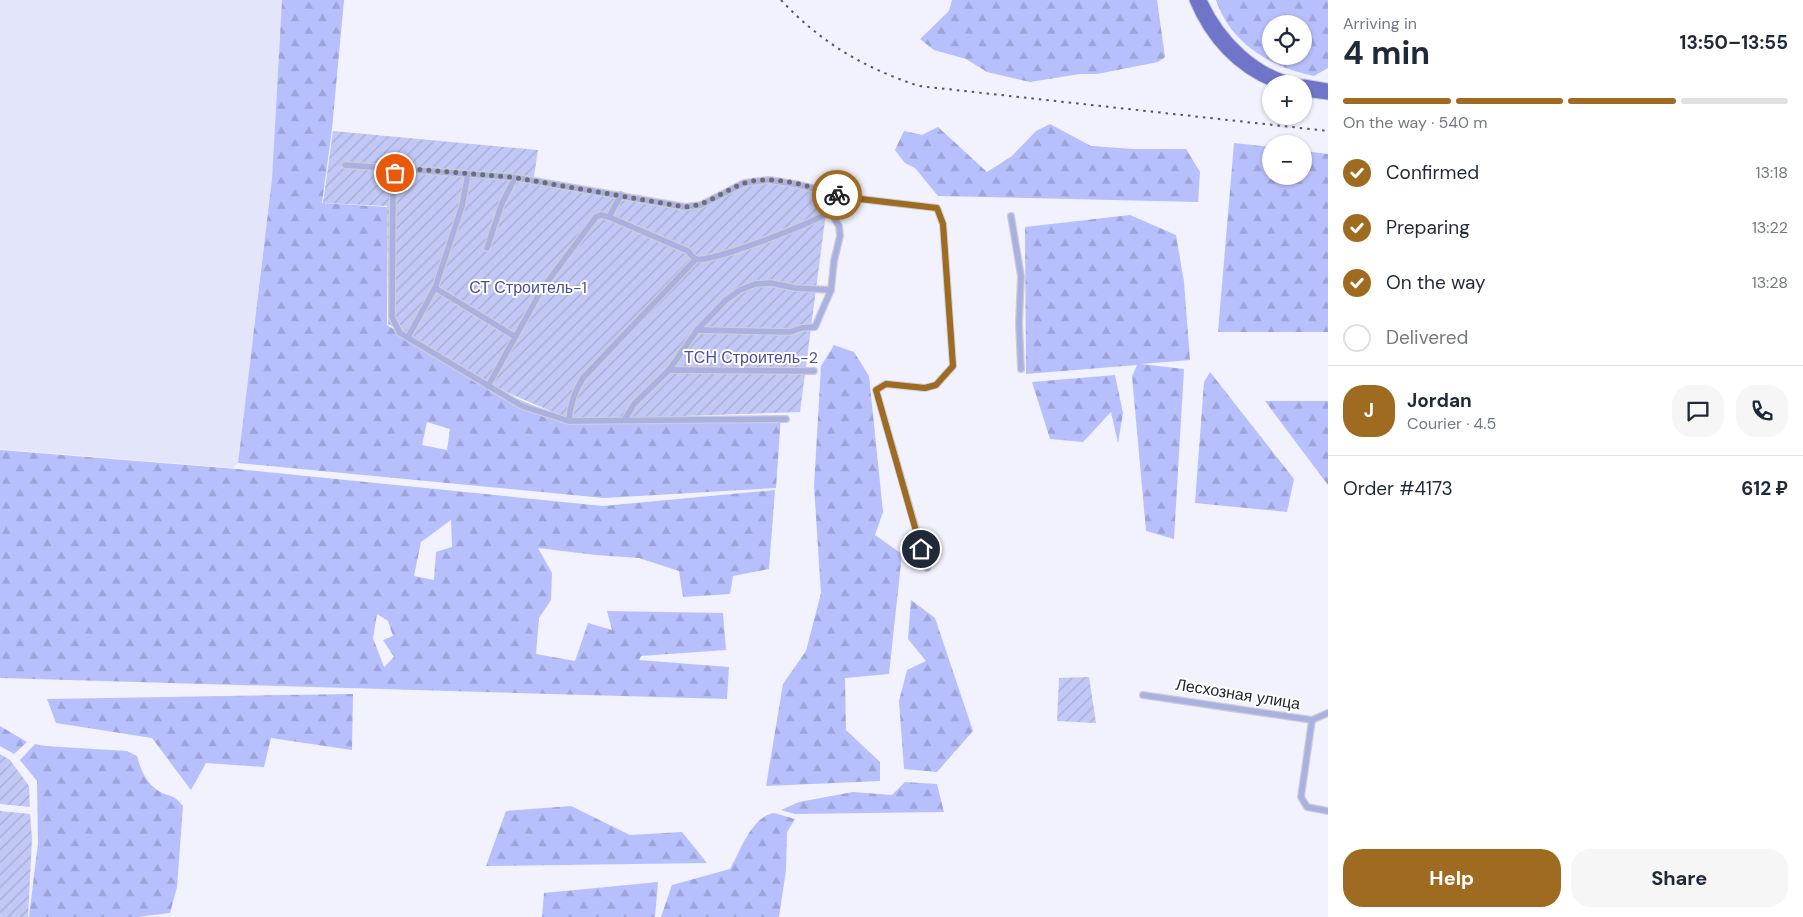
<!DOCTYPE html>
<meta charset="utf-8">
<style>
body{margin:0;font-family:"DM Sans",sans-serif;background:#f6f6f7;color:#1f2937;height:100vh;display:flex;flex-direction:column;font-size:19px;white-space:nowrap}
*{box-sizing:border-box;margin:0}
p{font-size:16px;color:#747a83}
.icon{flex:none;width:28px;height:28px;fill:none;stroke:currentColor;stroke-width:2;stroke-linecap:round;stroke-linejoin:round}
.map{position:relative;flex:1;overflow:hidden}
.drawer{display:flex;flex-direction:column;background:#fff;width:475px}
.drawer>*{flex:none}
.buttons{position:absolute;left:1262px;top:15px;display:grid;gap:10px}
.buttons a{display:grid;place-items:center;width:50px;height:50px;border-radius:50%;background:#fff;box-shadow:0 1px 4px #0004;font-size:25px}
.pin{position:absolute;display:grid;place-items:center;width:42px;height:42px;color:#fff;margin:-21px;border:2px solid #fff;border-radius:50%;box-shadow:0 1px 5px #0007}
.courier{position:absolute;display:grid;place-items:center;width:50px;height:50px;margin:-25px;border:4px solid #9e6b21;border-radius:50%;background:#fff;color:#222;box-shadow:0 1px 6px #0007}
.head em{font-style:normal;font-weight:700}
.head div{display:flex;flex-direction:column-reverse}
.head{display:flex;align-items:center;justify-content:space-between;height:85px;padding:0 15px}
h1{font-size:32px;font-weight:700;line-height:38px}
.bar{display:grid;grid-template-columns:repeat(4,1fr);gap:8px 5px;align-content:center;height:60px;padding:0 15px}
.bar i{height:6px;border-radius:4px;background:#e0e1e3}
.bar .current{background:#9e6b21}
.bar p{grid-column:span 4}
.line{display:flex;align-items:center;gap:12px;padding:0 15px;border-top:1px solid #e0e1e3}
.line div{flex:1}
.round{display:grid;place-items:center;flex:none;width:52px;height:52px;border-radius:20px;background:#f6f6f7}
ol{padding:0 15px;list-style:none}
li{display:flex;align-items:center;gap:15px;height:55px}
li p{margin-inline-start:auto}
li .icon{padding:5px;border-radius:50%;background:#9e6b21;color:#fff;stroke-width:4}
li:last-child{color:#747a83}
li i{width:28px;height:28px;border:2px solid #e0e1e3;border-radius:50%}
.primary-button{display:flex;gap:10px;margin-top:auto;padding:10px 15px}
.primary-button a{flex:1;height:58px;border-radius:20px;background:#9e6b21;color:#fff;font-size:20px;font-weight:700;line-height:58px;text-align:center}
.primary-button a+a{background:#f6f6f7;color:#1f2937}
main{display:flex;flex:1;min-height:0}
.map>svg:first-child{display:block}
</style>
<main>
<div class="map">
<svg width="1328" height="917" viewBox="0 0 1328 917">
<defs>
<pattern id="forest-firs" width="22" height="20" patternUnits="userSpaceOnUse" patternTransform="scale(1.25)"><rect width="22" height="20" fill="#b8bffd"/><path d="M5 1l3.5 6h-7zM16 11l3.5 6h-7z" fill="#9ea4d9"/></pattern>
<pattern id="garden-furrows" width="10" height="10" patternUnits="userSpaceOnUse" patternTransform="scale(1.25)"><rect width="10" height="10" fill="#c2c8f5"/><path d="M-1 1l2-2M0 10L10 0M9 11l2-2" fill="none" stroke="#a7acd2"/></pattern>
</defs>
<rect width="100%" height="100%" fill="#f1f2fd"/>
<path fill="#e3e6fa" d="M 0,0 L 282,0 L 272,179 L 238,463 L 232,468 L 0,449 Z"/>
<g fill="url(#forest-firs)" fill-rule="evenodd">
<path d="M 282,0 L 344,0 L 332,129 L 322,203 L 387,207 L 387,325 L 488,386 L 569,421 L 631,421 L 781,415 L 776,488 L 604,498 L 238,463 L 272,179 ZM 427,422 L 450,429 L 447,450 L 422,445 Z"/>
<path d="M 952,0 L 1157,0 L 1165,57 L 1158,62 L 1097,74 L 1080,74 L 1030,82 L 987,72 L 966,59 L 934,50 L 920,39 L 949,11 Z"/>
<path d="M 1216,0 L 1328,0 L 1328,68 L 1314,76 C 1271,67 1231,44 1216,0 ZM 1271,24 L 1304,24 L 1304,56 L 1271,56 Z"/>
<path d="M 1050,124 L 1091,146 L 1134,149 L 1186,149 L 1200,172 L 1198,202 L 938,196 L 915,168 L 905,163 L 895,150 L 904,131 L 922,135 L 938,127 L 987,172 L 1012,156 L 1036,131 Z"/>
<path d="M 1234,143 L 1271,147 L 1271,176 L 1304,176 L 1304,151 L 1328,154 L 1328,332 L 1218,332 Z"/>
<path d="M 1130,215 L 1176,235 L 1184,282 L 1190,360 L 1141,364 L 1184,369 L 1174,539 L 1146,531 L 1132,376 L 1137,365 L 1026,374 L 1025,227 Z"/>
<path d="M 834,345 L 854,352 L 869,376 L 883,512 L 875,535 L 902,554 L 889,674 L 845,678 L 846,730 L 880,762 L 880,781 L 766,786 L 783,684 L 806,651 L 821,593 L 814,486 L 821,366 Z"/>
<path d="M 1210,372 L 1294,479 L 1287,512 L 1195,503 L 1204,382 Z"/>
<path d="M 1115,375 L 1123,413 L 1118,443 L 1111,412 L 1083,442 L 1050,439 L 1032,382 Z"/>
<path d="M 1265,401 L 1328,401 L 1328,485 Z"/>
<path d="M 0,450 L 237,469 L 603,506 L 775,490 L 769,569 L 733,576 L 730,594 L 683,597 L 679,571 L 639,558 L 596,555 L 538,548 L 552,573 L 551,600 L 539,618 L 536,654 L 575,661 L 588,623 L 612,630 L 607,611 L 723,613 L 726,650 L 641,656 L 639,660 L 729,667 L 727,699 L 0,678 ZM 451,520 L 452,547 L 436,552 L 434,580 L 414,576 L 421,542 ZM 377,614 L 388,621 L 393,636 L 383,640 L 394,657 L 384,667 L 373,638 Z"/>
<path d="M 911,600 L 935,618 L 973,731 L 937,772 L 904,769 L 899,701 L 907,670 L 926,661 L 908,639 Z"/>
<path d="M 353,694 L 352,750 L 271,738 L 264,767 L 206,763 L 191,790 L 152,738 L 56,723 L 47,699 Z"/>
<path d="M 0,726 L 27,742 L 14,754 L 0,746 Z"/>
<path d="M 35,744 L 45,746 L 127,751 L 137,756 C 141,770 145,781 157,790 C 169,798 172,792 183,806 L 177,887 L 170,913 L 138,917 L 29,917 L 38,843 L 37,781 L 20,760 Z"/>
<path d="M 905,782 L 937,784 L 944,812 L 795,814 L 781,810 L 799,802 L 853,792 L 892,795 Z"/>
<path d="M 571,806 L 630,835 L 682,832 L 707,863 L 486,866 L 506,811 Z"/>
<path d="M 774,813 L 795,819 L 787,832 L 786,870 L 779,917 L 661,917 L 672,885 L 730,869 C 741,850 751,817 774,813 Z"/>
<path d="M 658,882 L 655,917 L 542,917 L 544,893 Z"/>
</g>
<g fill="url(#garden-furrows)">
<path d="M 333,131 L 538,150 L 533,183 L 618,196 L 607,218 L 687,252 C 689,255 693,259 696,260 C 708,266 744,250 755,245 L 720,255 L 696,258 L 689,250 L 610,217 L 621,197 C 645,201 677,213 701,207 C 715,203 728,191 742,185 C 770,174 802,187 828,197 L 800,412 L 627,418 C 638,400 654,388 669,373 C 680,360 687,344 697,331 C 718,305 738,287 772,284 L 772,281 C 712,289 701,330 668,370 C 653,387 636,398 624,418 L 567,418 L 490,385 L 388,324 L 387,206 L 323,203 Z"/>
<path d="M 1089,677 L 1096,723 L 1057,721 L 1059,678 Z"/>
<path d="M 0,754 L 10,760 L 29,786 L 30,807 L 0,804 Z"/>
<path d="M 0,811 L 30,814 L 32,839 L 28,917 L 0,917 Z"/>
</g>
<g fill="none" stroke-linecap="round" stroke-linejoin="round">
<g stroke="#cccdd8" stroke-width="8">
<g id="street">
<path d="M 345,165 L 511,177 L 685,207 L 701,205 L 744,183 L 769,180 L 795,184 L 852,198 L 937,208 L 943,224 L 953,366 L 936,385 L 925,388 L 886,384 L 876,390 L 927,568"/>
<path d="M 400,168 L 395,173 L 393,185 L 392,317 L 400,333 L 522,406 L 569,421 L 786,419"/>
<path d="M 1011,216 L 1021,276 L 1019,323 L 1021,369"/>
<path d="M 609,217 L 621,195"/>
<path d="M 487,248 L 502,203 L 515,178"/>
<path d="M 435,288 L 514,336"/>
<path d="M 697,330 L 790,332 L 801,328 L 815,327 L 831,290 L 834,261 L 840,236 L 839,226 L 834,218 L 834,209"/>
<path d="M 408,337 L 435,288 L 462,206 L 468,174"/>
<path d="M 669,370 L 814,371"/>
<path d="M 488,386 L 542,289 L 596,217 L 601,215 L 609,217 L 688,251 C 690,253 693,258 696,259 C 708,264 822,220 834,209 C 837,206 840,200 842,196"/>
<path d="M 625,419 L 634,404 L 669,370 L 697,330 L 726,300 L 740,290 L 755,284 L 771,283 L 795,288 L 831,290"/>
<path d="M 569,421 C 570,404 574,392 583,378 L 696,259"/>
<path d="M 1143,695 L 1312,720 L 1328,713"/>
<path d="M 1312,720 L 1301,797 L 1307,807 L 1328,811"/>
</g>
</g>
<g stroke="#cccdd8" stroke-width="11">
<g id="primary">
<path d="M 1194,0 C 1210,39 1238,69 1277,84"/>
<path d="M 1202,0 C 1220,40 1256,76 1301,84"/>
<path d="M 1304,84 L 1328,88"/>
<path d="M 1304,92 L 1328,95"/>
</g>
</g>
<use href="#street" stroke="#aab0df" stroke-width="5.5"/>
<use href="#primary" stroke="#7075c9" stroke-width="9"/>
<path stroke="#555660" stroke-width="2" stroke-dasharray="2.5 5" stroke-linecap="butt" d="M 781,0 C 820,42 864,68 919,86 L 1328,131"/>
</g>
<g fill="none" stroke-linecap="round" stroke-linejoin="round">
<path stroke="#6c6d78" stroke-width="5" stroke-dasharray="0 9" d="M 395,173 L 400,168 L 511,177 L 685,207 C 706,206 722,192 742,184 C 770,173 809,186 837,195"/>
<path stroke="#9e6b21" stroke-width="6" d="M 837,195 L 852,198 L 937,208 L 943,224 L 953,366 L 936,385 L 925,388 L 886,384 L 876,390 L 921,549"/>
</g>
<g text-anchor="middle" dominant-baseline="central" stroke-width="4" stroke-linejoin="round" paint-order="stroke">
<g font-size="16" fill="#4b4e98" stroke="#fff">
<text x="528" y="287">СТ Строитель-1</text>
<text x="751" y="357">ТСН Строитель-2</text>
</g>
<g font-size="16" fill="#252630" stroke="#fff">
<text transform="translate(1238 694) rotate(9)">Лесхозная улица</text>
</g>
</g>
</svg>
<div class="buttons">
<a><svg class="icon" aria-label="locate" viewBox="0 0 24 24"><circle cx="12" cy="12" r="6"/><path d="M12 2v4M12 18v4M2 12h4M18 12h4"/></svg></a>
<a>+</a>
<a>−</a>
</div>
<div class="pin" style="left:395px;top:173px;background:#ea580c"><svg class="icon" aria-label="bag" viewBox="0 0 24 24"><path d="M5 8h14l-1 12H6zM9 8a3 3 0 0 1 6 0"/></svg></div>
<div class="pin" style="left:921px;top:549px;background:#1f2937"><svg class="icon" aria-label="home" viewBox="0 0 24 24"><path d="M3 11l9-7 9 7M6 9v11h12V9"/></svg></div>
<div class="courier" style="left:837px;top:195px"><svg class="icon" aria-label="bike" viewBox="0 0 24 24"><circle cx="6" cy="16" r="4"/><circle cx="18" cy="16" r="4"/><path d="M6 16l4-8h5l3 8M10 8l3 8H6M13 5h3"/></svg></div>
</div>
<section class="drawer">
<div class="head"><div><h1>4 min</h1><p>Arriving in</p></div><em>13:50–13:55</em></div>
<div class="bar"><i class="current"></i><i class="current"></i><i class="current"></i><i></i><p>On the way · 540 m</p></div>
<ol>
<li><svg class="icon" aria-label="check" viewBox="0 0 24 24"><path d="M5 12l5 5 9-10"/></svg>Confirmed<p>13:18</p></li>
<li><svg class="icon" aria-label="check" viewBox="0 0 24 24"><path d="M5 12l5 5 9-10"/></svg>Preparing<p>13:22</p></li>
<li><svg class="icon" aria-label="check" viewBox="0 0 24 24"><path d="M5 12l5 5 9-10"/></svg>On the way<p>13:28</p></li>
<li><i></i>Delivered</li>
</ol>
<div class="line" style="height:90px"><b class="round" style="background:#9e6b21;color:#fff">J</b><div><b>Jordan</b><p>Courier · 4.5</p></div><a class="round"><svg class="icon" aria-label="chat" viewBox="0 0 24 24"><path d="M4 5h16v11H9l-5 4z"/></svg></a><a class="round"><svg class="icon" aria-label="phone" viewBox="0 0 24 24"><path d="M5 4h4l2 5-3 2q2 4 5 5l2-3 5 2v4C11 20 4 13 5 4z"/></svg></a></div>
<div class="line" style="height:65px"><div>Order #4173</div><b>612 ₽</b></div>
<div class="primary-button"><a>Help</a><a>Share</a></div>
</section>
</main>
